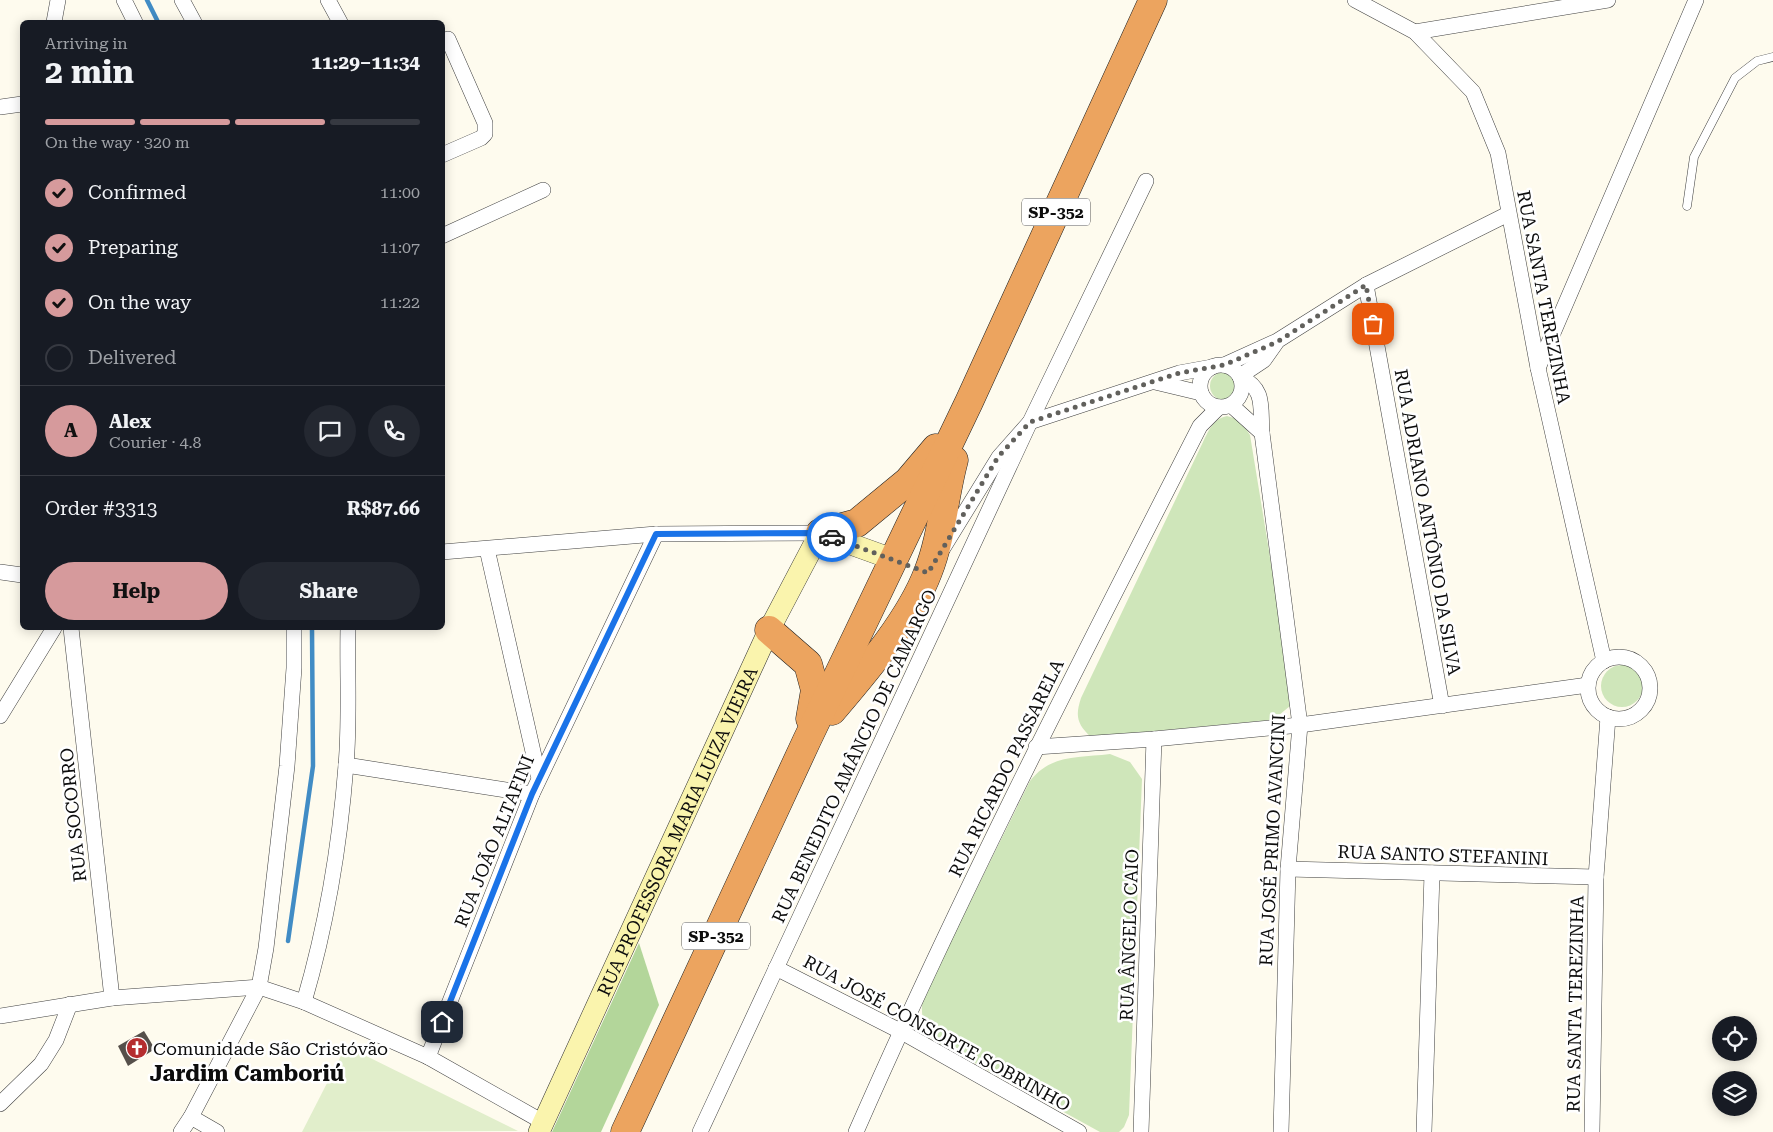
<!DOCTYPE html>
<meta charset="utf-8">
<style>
body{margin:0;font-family:"Roboto Serif",serif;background:#242831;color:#f1f3f6;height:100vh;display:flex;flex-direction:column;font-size:19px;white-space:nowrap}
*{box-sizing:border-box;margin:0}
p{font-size:16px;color:#9ea1a6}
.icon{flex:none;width:28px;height:28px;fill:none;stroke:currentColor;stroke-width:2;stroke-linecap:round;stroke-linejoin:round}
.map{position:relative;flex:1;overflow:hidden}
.details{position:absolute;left:20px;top:20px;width:425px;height:610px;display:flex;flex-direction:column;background:#171b24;border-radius:8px;box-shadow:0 2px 12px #0003}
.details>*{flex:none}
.buttons{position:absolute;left:1712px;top:1016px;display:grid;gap:10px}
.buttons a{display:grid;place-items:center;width:45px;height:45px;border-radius:50%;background:#171b24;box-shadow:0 2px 12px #0003;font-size:25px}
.pin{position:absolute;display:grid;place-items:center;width:42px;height:42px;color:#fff;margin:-21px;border-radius:10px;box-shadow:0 2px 8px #0006}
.courier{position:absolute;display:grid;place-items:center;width:50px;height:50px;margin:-25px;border:4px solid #1a73e8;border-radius:50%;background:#fff;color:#222;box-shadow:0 1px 6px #0007}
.headline em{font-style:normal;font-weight:700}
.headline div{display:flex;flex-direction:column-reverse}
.headline{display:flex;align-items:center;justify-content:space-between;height:85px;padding:0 25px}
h1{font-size:32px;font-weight:700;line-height:38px}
.bar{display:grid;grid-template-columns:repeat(4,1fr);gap:8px 5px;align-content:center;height:60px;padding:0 25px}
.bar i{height:6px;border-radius:4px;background:#363941}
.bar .on{background:#d69a9c}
.bar p{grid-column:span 4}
.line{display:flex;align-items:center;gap:12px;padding:0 25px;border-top:1px solid #363941}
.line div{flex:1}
.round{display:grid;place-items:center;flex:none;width:52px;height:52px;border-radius:26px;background:#242831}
ol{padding:0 25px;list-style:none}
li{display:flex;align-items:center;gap:15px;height:55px}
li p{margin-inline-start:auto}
li .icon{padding:5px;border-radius:50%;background:#d69a9c;color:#111;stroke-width:4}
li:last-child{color:#9ea1a6}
li i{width:28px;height:28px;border:2px solid #363941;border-radius:50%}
.button{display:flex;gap:10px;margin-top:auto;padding:10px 25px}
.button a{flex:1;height:58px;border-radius:30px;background:#d69a9c;color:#111;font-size:20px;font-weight:700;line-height:58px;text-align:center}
.button a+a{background:#242831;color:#f1f3f6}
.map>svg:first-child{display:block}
</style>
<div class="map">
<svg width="1773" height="1132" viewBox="0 0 1773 1132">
<rect width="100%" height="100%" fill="#fefbee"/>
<g fill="#cfe6ba">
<circle cx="1224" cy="386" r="14"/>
<path d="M 1227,416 L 1240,420 L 1250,435 L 1291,685 L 1290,706 L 1273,720 L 1091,737 C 1077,724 1075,716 1081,698 L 1203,442 C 1209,430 1213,419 1227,416 Z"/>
<circle cx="1622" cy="686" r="21"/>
<path d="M 1110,754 L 1130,762 L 1142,779 L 1129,1115 L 1124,1127 L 1119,1132 L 1100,1132 L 933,1040 C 923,1026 920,1014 923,997 L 1030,781 C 1051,754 1078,758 1110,754 Z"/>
</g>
<path fill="#b3d69a" d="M 639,943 L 659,1005 L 601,1132 L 552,1132 Z"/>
<path fill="#e1eecb" d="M 346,1046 L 518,1131 L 302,1132 Z"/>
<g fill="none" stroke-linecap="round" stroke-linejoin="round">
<g stroke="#418cc5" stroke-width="4.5">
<path d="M 147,0 L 158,22"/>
<path d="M 288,941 L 313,766 L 312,628"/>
</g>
</g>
<path fill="#554f4a" d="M 144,1031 L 155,1049 L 128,1066 L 118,1046 Z"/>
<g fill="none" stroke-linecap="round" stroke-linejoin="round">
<g stroke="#404040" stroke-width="9">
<path id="lane" d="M 1687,206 L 1694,157 L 1735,78 L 1757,61 L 1773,57"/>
</g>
<g stroke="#404040" stroke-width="16">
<g id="street">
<path d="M 124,0 L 135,22"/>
<path d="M 182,0 L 194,22"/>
<path d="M 328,0 L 340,22"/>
<path d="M 1355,0 L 1415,32 L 1473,92 L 1498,153 L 1538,368 L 1604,661"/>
<path d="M 54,22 L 58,0"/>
<path d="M 1415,32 L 1608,0"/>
<path d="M 0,107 L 22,104"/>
<path d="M 442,155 L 481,138 L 485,134 L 485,123 L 448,39"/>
<path d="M 442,236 L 543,190"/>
<path d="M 1366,285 L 1442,706"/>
<circle cx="1221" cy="386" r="21"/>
<path d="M 1224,365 L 1277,341 L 1366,285 L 1508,214"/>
<path d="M 1538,368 L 1696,0"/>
<path d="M 1240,376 L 1264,360 L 1276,343"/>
<path d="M 1240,377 C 1266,389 1260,407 1262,433 L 1300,725 L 1288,869 L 1281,1132"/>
<path d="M 1155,382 L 1201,393"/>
<path d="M 1231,405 L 1262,433"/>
<path d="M 943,548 L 999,457 L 1030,422 L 1179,373 L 1212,367"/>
<path d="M 487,549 L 539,778"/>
<path d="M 442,552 L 656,534 L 820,533"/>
<path d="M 0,572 L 22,575"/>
<path d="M 71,628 L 112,998"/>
<circle cx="1619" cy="688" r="31"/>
<path d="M 0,716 L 54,628"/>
<path d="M 1036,747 L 1154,739 L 1300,725 L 1588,685"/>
<path d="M 346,765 L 532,794"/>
<path d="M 1288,869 L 1596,877"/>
<path d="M 776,968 L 900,1031 L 1079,1132"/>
<path d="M 304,1002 C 326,927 340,843 346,765 C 350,720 347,673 348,628"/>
<path d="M 0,1016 L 112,998 L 259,987 L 304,1002 L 428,1057 L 543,1122"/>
<path d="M 428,1057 L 532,794 L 656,534"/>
<path d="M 0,1104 L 41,1064 L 56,1040 L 70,1004"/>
<path d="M 191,1117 L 217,1132"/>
<path d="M 181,1132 L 191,1117 L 259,987 L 266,948 L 287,766 L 294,668 L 294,628"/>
<path d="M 700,1132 L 1030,422 L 1146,181"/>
<path d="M 856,1132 C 961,892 1081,659 1200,426 L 1219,407"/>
<path d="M 1141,1132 L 1154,739"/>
<path d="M 1424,1132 L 1432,873"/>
<path d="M 1592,1132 L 1596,877 L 1608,717"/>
</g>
</g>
<g stroke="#2f2f2f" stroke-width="22">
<g id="secondary">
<path id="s1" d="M 539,1132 L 769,630 L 820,533 L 895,560"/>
</g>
</g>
<g stroke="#1e1e1e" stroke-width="29">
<g id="highway">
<path d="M 820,533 L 857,523 L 908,481 L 936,448"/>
<path d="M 769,630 L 808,664 L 815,690 L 810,719"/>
<path d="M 832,711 C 865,672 910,620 928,572 C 942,537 944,497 954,460"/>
<path d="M 625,1132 L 807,740 L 969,402 L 1153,0"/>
</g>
</g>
<use href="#lane" stroke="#fff" stroke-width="8"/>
<use href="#street" stroke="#fff" stroke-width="15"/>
<use href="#secondary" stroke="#faf4ad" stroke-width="21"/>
<use href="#highway" stroke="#eca45f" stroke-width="28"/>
</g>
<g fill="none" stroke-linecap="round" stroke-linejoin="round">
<path stroke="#61605c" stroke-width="5" stroke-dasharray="0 9" d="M 832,537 L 928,573 L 998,457 L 1030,422 L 1179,373 L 1224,365 L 1277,342 L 1366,285 L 1373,324"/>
<path stroke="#1a73e8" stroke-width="6" d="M 442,1022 L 532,794 L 656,534 L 820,533 L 832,537"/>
</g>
<defs>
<g id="church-disc" transform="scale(1.125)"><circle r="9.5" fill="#b52d2f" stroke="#fff"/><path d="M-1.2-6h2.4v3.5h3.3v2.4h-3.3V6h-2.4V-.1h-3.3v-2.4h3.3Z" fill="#fff"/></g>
</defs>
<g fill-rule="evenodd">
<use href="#church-disc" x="137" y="1048"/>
</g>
<g text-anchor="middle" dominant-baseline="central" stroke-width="5" stroke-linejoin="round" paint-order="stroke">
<g fill="#fff" stroke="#565656" stroke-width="1">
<rect x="1022" y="198.5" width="68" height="27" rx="4"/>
<rect x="682" y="922.5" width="68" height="27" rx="4"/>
</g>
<g font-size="16" font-weight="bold" fill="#0d0d0d">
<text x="1056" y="212">SP-352</text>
<text x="716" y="936">SP-352</text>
</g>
<g font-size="18" fill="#0d0d0d" stroke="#fff">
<text transform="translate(1544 297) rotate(79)">RUA SANTA TEREZINHA</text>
<text transform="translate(1428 522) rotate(80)">RUA ADRIANO ANTÔNIO DA SILVA</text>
<text transform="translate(854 756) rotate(-65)">RUA BENEDITO AMÂNCIO DE CAMARGO</text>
<text transform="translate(1006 768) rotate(-64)">RUA RICARDO PASSARELA</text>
<text transform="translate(73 815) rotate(-96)">RUA SOCORRO</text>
<text stroke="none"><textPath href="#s1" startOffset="331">RUA PROFESSORA MARIA LUIZA VIEIRA</textPath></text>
<text transform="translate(1272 840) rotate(-87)">RUA JOSÉ PRIMO AVANCINI</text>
<text transform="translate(494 841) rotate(-68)">RUA JOÃO ALTAFINI</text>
<text transform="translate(1443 855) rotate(2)">RUA SANTO STEFANINI</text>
<text transform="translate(1129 935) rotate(-88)">RUA ÂNGELO CAIO</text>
<text transform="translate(1575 1004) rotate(-89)">RUA SANTA TEREZINHA</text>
<text transform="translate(937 1033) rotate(29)">RUA JOSÉ CONSORTE SOBRINHO</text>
</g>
<g font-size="18" fill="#0d0d0d" stroke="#fff" text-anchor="start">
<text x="153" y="1048">Comunidade São Cristóvão</text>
</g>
<g font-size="22" font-weight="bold" fill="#0d0d0d" stroke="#fff">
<text x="247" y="1073">Jardim Camboriú</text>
</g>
</g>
</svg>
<div class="buttons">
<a><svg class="icon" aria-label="locate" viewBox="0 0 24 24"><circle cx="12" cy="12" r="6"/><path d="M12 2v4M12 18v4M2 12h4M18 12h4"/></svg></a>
<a><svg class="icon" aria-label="layers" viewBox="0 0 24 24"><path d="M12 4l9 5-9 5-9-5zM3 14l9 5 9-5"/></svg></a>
</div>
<div class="pin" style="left:1373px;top:324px;background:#ea580c"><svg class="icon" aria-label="bag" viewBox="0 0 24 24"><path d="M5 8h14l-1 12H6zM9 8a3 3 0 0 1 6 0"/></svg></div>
<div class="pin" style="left:442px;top:1022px;background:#1f2937"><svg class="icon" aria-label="home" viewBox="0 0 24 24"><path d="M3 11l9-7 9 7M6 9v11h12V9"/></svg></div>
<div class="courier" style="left:832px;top:537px"><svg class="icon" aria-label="car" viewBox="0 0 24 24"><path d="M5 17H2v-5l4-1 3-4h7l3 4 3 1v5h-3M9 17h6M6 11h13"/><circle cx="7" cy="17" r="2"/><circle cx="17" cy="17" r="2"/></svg></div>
<section class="details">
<div class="headline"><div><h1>2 min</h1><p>Arriving in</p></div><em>11:29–11:34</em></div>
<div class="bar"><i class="on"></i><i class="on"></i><i class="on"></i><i></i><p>On the way · 320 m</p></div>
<ol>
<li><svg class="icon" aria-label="check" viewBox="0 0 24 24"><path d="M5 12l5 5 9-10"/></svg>Confirmed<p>11:00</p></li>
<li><svg class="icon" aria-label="check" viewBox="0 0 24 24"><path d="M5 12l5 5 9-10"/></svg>Preparing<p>11:07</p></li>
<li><svg class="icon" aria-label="check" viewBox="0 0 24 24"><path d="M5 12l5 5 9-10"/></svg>On the way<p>11:22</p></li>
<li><i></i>Delivered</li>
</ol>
<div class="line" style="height:90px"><b class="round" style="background:#d69a9c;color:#111">A</b><div><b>Alex</b><p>Courier · 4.8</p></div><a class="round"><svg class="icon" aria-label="chat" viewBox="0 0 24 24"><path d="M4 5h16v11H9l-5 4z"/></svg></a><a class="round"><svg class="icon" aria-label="phone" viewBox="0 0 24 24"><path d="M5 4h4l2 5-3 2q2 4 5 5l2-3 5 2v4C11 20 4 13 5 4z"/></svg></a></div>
<div class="line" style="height:65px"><div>Order #3313</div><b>R$87.66</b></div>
<div class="button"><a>Help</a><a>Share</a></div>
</section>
</div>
